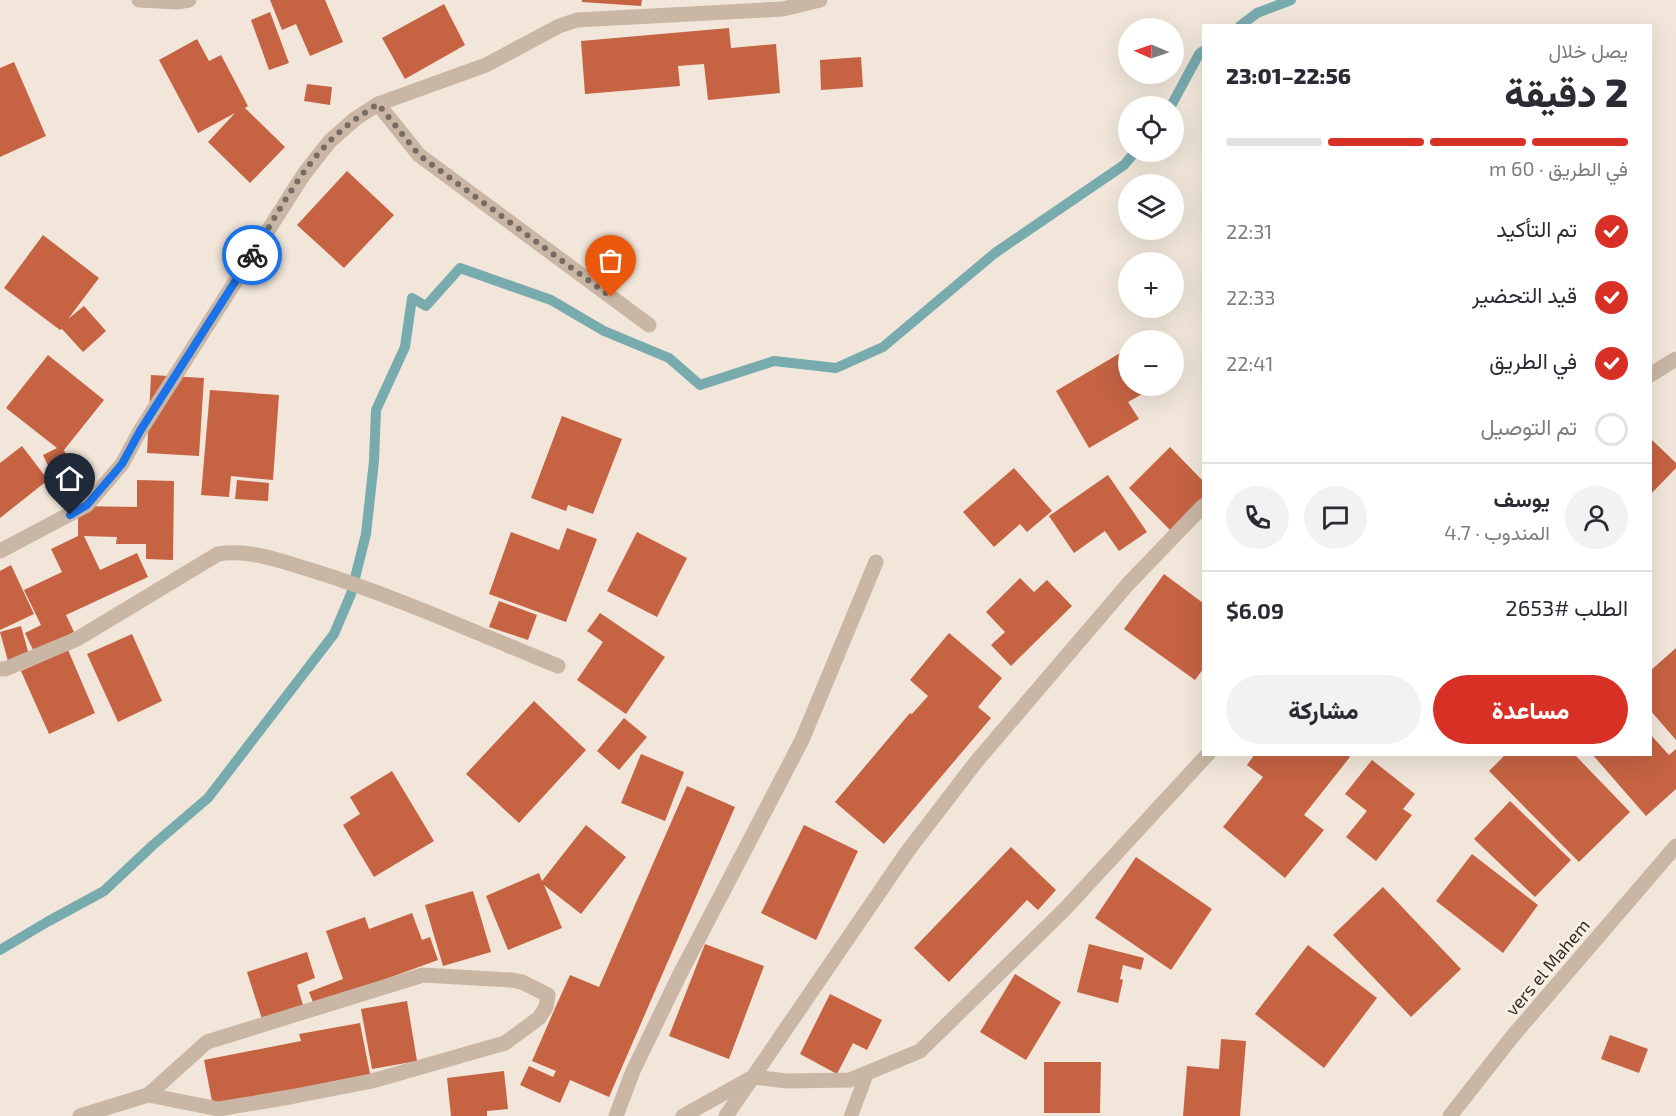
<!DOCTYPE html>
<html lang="ar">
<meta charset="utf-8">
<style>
body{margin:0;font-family:"Exo 2",Vazirmatn,sans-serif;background:#f2f2f3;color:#2b2b33;direction:rtl;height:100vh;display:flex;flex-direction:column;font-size:22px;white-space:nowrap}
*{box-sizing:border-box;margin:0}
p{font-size:20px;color:#7c7c81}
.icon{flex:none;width:33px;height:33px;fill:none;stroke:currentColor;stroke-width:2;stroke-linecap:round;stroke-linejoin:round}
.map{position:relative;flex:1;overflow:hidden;direction:ltr}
.sheet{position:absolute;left:1202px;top:24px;width:450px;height:732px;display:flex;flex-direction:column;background:#fff;border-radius:0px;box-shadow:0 6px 24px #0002;direction:rtl}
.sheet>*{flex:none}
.needle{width:39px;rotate:272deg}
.fabs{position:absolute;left:1118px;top:18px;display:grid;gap:12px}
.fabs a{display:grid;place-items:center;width:66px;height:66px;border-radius:50%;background:#fff;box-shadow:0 6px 24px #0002;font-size:30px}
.pin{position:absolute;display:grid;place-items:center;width:51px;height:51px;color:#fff;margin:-62px -26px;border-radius:50% 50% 50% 0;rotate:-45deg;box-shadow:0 0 6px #0007}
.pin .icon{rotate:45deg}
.courier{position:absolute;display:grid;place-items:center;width:60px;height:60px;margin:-30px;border:4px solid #1a73e8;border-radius:50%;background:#fff;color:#222;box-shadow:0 2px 8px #0007}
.headline em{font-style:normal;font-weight:800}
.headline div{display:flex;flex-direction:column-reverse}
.headline{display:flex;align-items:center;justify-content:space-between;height:102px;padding:0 24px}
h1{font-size:39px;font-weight:800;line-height:45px}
.bar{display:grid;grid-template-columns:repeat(4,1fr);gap:9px 6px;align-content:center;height:72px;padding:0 24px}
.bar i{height:8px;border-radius:4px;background:#e1e1e2}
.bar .on{background:#d93025}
.bar p{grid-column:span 4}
.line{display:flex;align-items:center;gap:15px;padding:0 24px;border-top:2px solid #e1e1e2}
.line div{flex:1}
.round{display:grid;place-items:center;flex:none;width:63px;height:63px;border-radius:32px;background:#f2f2f3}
ol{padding:0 24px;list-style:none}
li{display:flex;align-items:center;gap:18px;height:66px}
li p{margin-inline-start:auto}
li .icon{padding:6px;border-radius:50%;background:#d93025;color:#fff;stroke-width:4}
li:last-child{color:#7c7c81}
li i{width:33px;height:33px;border:3px solid #e1e1e2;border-radius:50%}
.button{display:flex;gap:12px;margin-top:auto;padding:12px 24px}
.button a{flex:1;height:69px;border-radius:36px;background:#d93025;color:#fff;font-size:24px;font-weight:800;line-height:69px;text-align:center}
.button a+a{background:#f2f2f3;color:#2b2b33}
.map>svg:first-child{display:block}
</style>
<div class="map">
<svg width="1676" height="1116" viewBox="0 0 1676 1116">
<rect width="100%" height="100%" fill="#f1e6d9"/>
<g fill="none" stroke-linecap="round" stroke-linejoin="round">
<g stroke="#78abae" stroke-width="10">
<path d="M 1240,26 L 1257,13 L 1291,0"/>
<path d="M 1171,106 L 1199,54 L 1203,51"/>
<path d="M 0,950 L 47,922 L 104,891 L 153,845 L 208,798 L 334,634 L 351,594 L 366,534 L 374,461 L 376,410 L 405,347 L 412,298 L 426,306 L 460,268 L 551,300 L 604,331 L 669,358 L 700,385 L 774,361 L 836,368 L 883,347 L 995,253 L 1124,165 L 1135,152"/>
</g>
</g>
<g fill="#c56343">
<path d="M 270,0 L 325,0 L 343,42 L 310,56 L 296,24 L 282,30 Z"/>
<path d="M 582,0 L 642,0 L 641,6 L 582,2 Z"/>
<path d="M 444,4 L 465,45 L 405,79 L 382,38 Z"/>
<path d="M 270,12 L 289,63 L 269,70 L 251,20 Z"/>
<path d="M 729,28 L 731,48 L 776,44 L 780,93 L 708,100 L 704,64 L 678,66 L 680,86 L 585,94 L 581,41 Z"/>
<path d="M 197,39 L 209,61 L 221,55 L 248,106 L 245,108 L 285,147 L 250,183 L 208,142 L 235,113 L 198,133 L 159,60 Z"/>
<path d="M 861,57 L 863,87 L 821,90 L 820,60 Z"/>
<path d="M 14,62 L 46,136 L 0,157 L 0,68 Z"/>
<path d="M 307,84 L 332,87 L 330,105 L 304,101 Z"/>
<path d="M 347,171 L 394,215 L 344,268 L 297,225 Z"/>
<path d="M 43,235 L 99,278 L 68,319 L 84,306 L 106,331 L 83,352 L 62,329 L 60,330 L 4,288 Z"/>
<path d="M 1122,352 L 1128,362 L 1128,386 L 1142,386 L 1146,392 L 1128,402 L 1139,419 L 1089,448 L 1056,391 Z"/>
<path d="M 48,355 L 104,400 L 64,450 L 77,477 L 58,487 L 43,455 L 57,448 L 6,408 Z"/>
<path d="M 151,375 L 204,378 L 199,456 L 147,453 Z"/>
<path d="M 210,390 L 279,395 L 273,480 L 231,476 L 229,497 L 201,495 Z"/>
<path d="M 562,416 L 622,439 L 593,514 L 568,505 L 566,511 L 531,498 Z"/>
<path d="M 1650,438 L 1676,463 L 1676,468 L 1650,495 Z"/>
<path d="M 22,446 L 48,480 L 0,518 L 0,463 Z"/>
<path d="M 1170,447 L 1203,481 L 1203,497 L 1170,530 L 1129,488 Z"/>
<path d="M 1014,468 L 1052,511 L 1027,532 L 1020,524 L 994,547 L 963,512 Z"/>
<path d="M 1108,475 L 1147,532 L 1119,551 L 1105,531 L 1074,553 L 1049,516 Z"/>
<path d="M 137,480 L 174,481 L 173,560 L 146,559 L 146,544 L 116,544 L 117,537 L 84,536 L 100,570 L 137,553 L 148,577 L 66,615 L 74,632 L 34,652 L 25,633 L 41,625 L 24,590 L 62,572 L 51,549 L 78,536 L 78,506 L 137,507 Z"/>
<path d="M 237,480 L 269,483 L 268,501 L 235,499 Z"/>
<path d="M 567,528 L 597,539 L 566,622 L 489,594 L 511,532 L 559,550 Z"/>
<path d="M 637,532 L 687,558 L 657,617 L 607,591 Z"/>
<path d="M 11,565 L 34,614 L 0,630 L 0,571 Z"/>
<path d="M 1164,574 L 1203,603 L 1203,669 L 1195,680 L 1124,629 Z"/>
<path d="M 1020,578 L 1034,592 L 1047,580 L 1072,606 L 1011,666 L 991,645 L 1005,632 L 986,612 Z"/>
<path d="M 499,601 L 537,615 L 528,640 L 489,627 Z"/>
<path d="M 600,613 L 665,657 L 626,714 L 577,680 L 603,642 L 587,631 Z"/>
<path d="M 21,626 L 29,655 L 8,661 L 0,632 Z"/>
<path d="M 949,633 L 1002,678 L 978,707 L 991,718 L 884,844 L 835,802 L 910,713 L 912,714 L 928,696 L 910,680 Z"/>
<path d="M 132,634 L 162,701 L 118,722 L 87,654 Z"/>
<path d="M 1676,648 L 1676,740 L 1650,710 L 1650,671 Z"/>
<path d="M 68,650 L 95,713 L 49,734 L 21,671 Z"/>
<path d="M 534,701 L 586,750 L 519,823 L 466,774 Z"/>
<path d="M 624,718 L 647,737 L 619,770 L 597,751 Z"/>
<path d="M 1650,734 L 1669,755 L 1676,749 L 1676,789 L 1646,816 L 1592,754 L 1650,754 Z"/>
<path d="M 641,754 L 684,772 L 665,821 L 621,803 Z"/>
<path d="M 1255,754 L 1347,754 L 1350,757 L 1304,815 L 1324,830 L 1285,878 L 1223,827 L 1263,777 L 1247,765 Z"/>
<path d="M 1506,754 L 1574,754 L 1630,812 L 1579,862 L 1489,771 Z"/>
<path d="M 1372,760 L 1415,794 L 1403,809 L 1412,815 L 1376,861 L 1346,837 L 1367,811 L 1345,794 Z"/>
<path d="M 392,771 L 434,841 L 374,877 L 343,825 L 360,814 L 350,797 Z"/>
<path d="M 687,786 L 735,807 L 609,1097 L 570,1080 L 560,1103 L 520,1085 L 529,1066 L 553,1077 L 556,1071 L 532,1061 L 556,1006 L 570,975 L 599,987 Z"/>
<path d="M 1510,801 L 1571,860 L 1535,897 L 1474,839 Z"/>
<path d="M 586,825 L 626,857 L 581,914 L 544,885 L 562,928 L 508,950 L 486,896 L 539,873 L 542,881 Z"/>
<path d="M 804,825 L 858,851 L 816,940 L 761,913 Z"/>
<path d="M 1011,847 L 1056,890 L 1038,910 L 1027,900 L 949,982 L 914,948 Z"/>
<path d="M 1472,854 L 1538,905 L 1503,953 L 1436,901 Z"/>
<path d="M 1136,857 L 1212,909 L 1171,970 L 1095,918 Z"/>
<path d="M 1383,887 L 1461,969 L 1411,1017 L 1333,935 Z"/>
<path d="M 473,891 L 491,952 L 443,966 L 425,905 Z"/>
<path d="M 412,913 L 422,940 L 430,937 L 438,960 L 314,1005 L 309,992 L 343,979 L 326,931 L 365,917 L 369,929 Z"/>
<path d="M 705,944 L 764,966 L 729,1059 L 669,1036 Z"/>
<path d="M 1089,944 L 1144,958 L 1141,970 L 1123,965 L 1120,979 L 1123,980 L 1118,1003 L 1077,992 Z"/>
<path d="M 1308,945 L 1377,998 L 1324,1068 L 1255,1014 Z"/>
<path d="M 307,952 L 315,978 L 297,985 L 303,1005 L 262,1019 L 247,972 Z"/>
<path d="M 1015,974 L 1061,1002 L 1026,1060 L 980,1032 Z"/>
<path d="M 830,994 L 882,1020 L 867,1050 L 853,1043 L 837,1074 L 800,1054 Z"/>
<path d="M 407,1001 L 417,1061 L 372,1069 L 361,1009 Z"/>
<path d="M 360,1023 L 370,1074 L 213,1106 L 204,1060 L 301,1041 L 299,1034 Z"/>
<path d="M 1610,1035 L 1648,1049 L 1639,1073 L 1601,1059 Z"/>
<path d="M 1221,1039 L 1246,1041 L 1240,1116 L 1183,1116 L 1187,1066 L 1219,1069 Z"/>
<path d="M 1044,1062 L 1101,1062 L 1100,1113 L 1044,1113 Z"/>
<path d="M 504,1071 L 508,1109 L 487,1111 L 487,1116 L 451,1116 L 447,1078 Z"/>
</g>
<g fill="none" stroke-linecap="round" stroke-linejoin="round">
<path stroke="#c9b6a5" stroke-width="14" d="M 851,1116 L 867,1073"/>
<g stroke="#c9b6a5" stroke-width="15">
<path d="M 139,0 L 177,2 L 189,0"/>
<path d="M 378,104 L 419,155 L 649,325"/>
<path d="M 1650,375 L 1676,359"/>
<path d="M 0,551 L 87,505 L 122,464 L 140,431 L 304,174 L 330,141 L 355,119 L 378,104 L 486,65 L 559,26 L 577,20 L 783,9 L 820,0"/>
<path d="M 0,669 L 5,669 L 77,639 L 218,554 C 251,549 280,561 311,570 C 395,596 476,633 558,666"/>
<path d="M 80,1116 L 148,1095 L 207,1042 L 423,975 L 511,980 L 522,982 L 548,995 L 546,1007 L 539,1018 L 505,1043 L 372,1081 L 290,1097 L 219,1109 L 148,1095"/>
<path d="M 616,1116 L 633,1071 L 679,976 L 802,740 L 876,562"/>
<path d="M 683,1116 L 753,1077 L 907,852 L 976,762 L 1128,584 L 1203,506"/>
<path d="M 726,1116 L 753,1077 L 787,1081 L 850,1080 L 920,1051 L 1065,909 L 1208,754"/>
<path d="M 1450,1116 L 1512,1037 L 1676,846"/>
</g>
</g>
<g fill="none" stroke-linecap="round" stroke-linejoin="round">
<path stroke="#776c65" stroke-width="6" stroke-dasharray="0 10.8" d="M 252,255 C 276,217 298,173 330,141 C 345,126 361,115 378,104 L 419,155 L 611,297"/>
<path stroke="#1a73e8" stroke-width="8" d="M 70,515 L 87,505 L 122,464 L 140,431 L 252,255"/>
</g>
<g text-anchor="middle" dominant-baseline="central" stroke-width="5" stroke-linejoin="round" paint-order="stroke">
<g font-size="18" fill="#352b26" stroke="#f9f0e5">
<text transform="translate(1547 967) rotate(-50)">vers el Mahem</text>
</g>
</g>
</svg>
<div class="fabs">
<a><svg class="needle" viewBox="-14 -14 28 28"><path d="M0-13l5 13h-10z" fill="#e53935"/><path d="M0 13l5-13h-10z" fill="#7c7c81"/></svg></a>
<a><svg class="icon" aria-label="locate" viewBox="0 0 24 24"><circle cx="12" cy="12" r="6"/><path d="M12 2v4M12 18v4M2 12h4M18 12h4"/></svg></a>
<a><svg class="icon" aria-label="layers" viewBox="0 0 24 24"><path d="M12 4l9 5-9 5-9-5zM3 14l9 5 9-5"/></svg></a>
<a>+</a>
<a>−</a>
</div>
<div class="pin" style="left:611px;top:297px;background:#ea580c"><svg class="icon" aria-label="bag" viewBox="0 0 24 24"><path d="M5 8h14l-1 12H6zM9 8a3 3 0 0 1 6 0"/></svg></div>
<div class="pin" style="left:70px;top:515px;background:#1f2937"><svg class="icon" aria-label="home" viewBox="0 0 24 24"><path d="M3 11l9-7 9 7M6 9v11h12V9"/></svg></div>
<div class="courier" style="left:252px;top:255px"><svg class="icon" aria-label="bike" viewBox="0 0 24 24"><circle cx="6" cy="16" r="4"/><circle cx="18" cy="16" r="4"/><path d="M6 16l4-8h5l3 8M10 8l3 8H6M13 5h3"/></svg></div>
<section class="sheet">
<div class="headline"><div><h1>2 دقيقة</h1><p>يصل خلال</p></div><em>22:56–23:01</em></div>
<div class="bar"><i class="on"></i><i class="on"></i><i class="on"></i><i></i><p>في الطريق · 60 m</p></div>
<ol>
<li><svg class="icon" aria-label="check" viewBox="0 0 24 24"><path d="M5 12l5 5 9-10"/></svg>تم التأكيد<p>22:31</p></li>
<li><svg class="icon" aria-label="check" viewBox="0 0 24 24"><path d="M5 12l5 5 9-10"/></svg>قيد التحضير<p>22:33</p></li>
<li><svg class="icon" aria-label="check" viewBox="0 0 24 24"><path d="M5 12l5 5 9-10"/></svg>في الطريق<p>22:41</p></li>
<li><i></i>تم التوصيل</li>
</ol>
<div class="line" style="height:108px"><a class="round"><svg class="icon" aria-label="person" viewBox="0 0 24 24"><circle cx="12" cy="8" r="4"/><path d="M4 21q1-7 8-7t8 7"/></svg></a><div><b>يوسف</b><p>المندوب · 4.7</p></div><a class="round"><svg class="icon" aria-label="chat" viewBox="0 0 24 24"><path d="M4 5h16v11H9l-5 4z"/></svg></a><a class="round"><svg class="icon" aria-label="phone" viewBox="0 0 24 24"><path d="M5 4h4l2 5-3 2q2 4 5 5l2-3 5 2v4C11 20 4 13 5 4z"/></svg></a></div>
<div class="line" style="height:78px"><div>الطلب #2653</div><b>$6.09</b></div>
<div class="button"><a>مساعدة</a><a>مشاركة</a></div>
</section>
</div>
